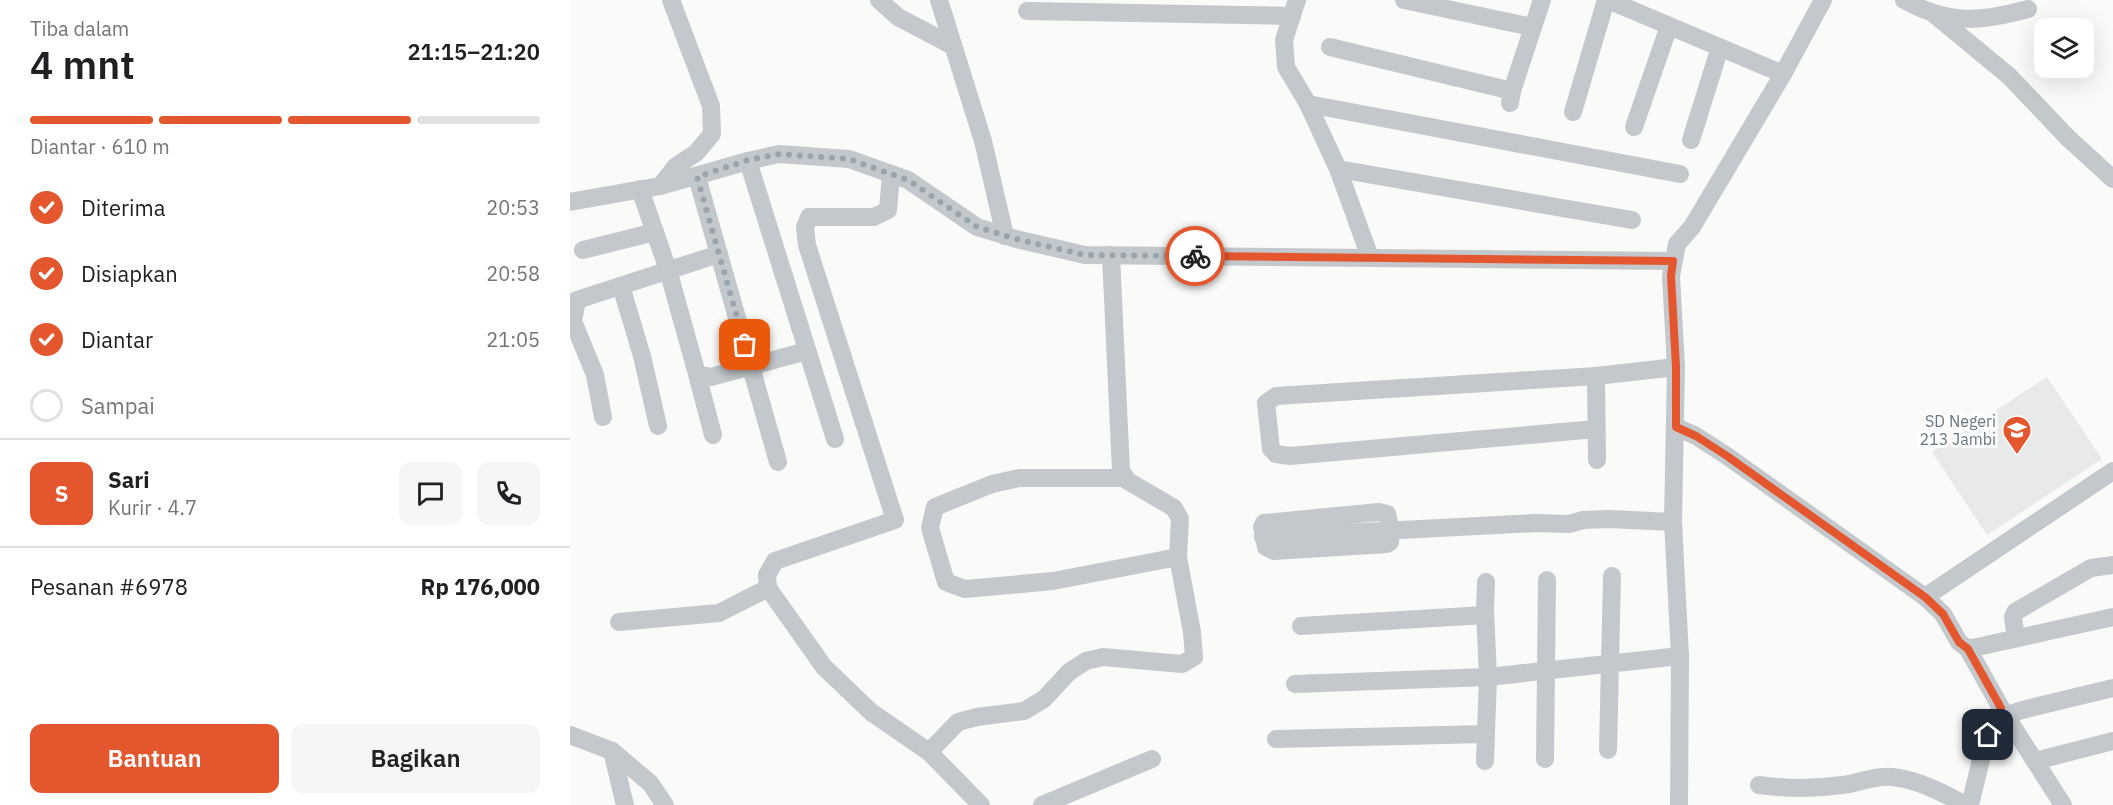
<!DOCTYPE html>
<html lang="id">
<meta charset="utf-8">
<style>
body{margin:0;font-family:"IBM Plex Sans",sans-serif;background:#f6f6f6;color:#202124;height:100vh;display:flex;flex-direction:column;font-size:22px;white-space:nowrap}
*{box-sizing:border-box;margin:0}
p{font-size:20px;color:#757577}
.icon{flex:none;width:33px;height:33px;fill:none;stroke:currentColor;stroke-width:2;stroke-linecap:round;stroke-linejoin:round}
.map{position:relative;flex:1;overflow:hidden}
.sheet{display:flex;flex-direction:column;background:#fff;width:570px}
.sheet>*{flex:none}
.controls{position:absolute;left:1464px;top:18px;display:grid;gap:12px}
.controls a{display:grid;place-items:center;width:60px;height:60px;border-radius:12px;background:#fff;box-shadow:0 6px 24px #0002;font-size:30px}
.pin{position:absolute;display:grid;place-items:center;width:51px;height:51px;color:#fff;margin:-26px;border-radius:12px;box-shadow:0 3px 9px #0006}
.courier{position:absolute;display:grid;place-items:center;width:60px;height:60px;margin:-30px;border:4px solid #e4572e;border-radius:50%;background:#fff;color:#222;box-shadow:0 2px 8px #0007}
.head em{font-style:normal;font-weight:600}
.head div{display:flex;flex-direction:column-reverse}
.head{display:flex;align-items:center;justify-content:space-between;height:102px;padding:0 30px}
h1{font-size:39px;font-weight:600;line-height:45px}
.bar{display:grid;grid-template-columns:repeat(4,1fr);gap:9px 6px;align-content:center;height:72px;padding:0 30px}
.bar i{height:8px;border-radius:4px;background:#e0e0e0}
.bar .current{background:#e4572e}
.bar p{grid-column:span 4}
.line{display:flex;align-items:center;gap:15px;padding:0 30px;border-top:2px solid #e0e0e0}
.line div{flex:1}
.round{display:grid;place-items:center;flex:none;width:63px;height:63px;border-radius:12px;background:#f6f6f6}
ol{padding:0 30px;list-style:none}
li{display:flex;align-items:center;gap:18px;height:66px}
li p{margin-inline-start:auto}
li .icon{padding:6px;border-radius:50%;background:#e4572e;color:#fff;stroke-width:4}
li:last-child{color:#757577}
li i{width:33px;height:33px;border:3px solid #e0e0e0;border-radius:50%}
.button{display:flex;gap:12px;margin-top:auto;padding:12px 30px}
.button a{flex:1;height:69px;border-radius:12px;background:#e4572e;color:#fff;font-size:24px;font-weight:600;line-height:69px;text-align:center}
.button a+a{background:#f6f6f6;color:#202124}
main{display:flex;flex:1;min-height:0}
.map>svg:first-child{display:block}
</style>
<main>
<section class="sheet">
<div class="head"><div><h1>4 mnt</h1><p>Tiba dalam</p></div><em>21:15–21:20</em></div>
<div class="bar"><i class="current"></i><i class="current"></i><i class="current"></i><i></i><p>Diantar · 610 m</p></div>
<ol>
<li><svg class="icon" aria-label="check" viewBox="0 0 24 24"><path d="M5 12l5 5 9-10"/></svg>Diterima<p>20:53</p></li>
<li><svg class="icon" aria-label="check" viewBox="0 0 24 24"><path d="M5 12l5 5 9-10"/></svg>Disiapkan<p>20:58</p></li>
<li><svg class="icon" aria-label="check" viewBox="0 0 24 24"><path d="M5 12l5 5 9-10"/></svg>Diantar<p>21:05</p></li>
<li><i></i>Sampai</li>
</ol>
<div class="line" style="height:108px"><b class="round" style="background:#e4572e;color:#fff">S</b><div><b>Sari</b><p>Kurir · 4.7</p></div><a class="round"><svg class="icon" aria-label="chat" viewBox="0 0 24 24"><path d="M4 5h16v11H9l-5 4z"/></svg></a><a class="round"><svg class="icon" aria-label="phone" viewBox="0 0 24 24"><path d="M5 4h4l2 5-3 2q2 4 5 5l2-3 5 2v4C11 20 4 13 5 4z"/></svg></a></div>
<div class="line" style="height:78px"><div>Pesanan #6978</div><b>Rp 176,000</b></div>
<div class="button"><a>Bantuan</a><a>Bagikan</a></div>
</section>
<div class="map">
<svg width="1543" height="805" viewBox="0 0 1543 805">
<rect width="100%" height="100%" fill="#fafaf8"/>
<path fill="#e8e9e9" d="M 1477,377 L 1532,459 L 1417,535 L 1362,452 Z"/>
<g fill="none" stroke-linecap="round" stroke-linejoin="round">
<g stroke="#c3c8cc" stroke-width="18">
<path d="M 309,0 L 328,17 L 383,46"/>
<path d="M 369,0 L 413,141 L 435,236"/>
<path d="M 727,0 L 714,40 L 716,67 L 738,104 L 768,169 L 800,257"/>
<path d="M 834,0 L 962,27"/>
<path d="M 1038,0 L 1213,74"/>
<path d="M 1334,0 C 1379,25 1410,22 1458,9"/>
<path d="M 457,11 L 722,16"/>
<path d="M 1364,14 L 1439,76 L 1498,138 L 1543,179"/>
<path d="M 760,47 L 942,91"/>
<path d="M 940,103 L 942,91 L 972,0"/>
<path d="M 738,104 L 1110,174"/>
<path d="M 1003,112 L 1036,0"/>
<path d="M 1064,127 L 1099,26"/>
<path d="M 1121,140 L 1150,47"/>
<path d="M 178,161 L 265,439"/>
<path d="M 768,169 L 1062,220"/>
<path d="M 321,174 L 318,210 L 304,217 L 239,217 L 235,227 L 237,245 L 325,520 L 205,561 L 197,575 L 198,588 L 254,667 L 301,712 L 359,752 L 411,805"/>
<path d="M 127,177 L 208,462"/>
<path d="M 90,186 L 178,161 L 209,154 L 279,159 L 338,180 L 407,227 L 446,239 L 515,255 L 1103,261"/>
<path d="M 70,189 L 98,270 L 127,374 L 141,377 L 237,351"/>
<path d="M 0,202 L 90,186 L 106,166 L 126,153 L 142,134 L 141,106 L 101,0"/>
<path d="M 13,250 L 85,232"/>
<path d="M 51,286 L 72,356 L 88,426"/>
<path d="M 127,374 L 143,435"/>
<path d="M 1026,376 L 1027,460"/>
<path d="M 33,417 L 25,375 L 3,321 L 7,300 L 149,254"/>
<path d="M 1106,427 L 1126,436 L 1157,456 L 1355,597 L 1373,614 L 1389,642 L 1398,649 L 1431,708 L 1493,805"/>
<path d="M 1026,429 L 720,456 L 706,454 L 701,449 L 696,403 L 706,396 L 1026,376 L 1106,367"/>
<path d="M 555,478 L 449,478 L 422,484 L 365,507 L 360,528 L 376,582 L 395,589 L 483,581 L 608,557"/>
<path d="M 809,512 L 817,514 L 821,531 L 820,542 L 817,544 L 704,551 L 696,547 L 692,527 L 694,523 Z"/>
<path d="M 693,537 L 966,523 L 999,524 L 1013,520 L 1039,519 L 1103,522"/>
<path d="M 1355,597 L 1543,471"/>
<path d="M 49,622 L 149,613 L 198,588"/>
<path d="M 731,626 L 915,615"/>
<path d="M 1446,638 L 1443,617 L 1445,612 L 1521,568 L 1543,565"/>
<path d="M 1398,649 L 1543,617"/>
<path d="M 725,684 L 918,677 L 1110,656"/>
<path d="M 1436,715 L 1456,709 L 1543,688"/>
<path d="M 0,735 L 42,751 L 80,783 L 95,805"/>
<path d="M 706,739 L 916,734"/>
<path d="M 1038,750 L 1042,576"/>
<path d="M 42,751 L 55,805"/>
<path d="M 359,752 L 388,722 L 407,717 L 454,711 L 474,699 L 499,672 L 516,661 L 533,657 L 612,664 L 624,657 L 622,632 L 608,557 L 610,519 L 604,508 L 558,481 L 551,471 L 541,255"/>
<path d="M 975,759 L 977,580"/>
<path d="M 915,761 L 918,677 L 915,610 L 916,582"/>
<path d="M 1465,761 L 1543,741"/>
<path d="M 1189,785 C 1218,789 1244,789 1272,785 C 1288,783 1307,775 1322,777 C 1347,779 1374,793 1395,805"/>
<path d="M 472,805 L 582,759"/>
<path d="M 1109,805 L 1110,656 L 1103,522 L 1106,367 L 1101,276 L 1107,244 L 1122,227 L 1213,74 L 1253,0"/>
<path d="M 1400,805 L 1417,735 L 1431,708"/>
</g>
</g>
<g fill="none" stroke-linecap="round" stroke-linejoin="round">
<path stroke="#99a4ac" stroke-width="6" stroke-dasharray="0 10.8" d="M 175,345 L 127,177 L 178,160 L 209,154 L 279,159 L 338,180 L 407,227 L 446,239 L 515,255 L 625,256"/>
<path stroke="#e4572e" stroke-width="8" d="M 625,256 L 1103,261 L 1101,276 L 1106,367 L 1106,427 L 1126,436 L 1157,456 L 1355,597 L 1373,614 L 1389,642 L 1398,649 L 1431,708 L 1418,735"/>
</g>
<defs>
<g id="school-pin" transform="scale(1.5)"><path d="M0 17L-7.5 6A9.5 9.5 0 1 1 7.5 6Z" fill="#e4572e" stroke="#fff"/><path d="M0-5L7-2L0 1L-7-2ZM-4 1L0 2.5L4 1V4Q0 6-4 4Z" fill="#fff"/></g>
</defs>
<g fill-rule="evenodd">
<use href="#school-pin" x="1447" y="430"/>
</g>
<g text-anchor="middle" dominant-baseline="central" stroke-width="6" stroke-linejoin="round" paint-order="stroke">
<g font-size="16" fill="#657683" stroke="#fff" text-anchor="end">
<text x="1426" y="421">SD Negeri<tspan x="1426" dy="18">213 Jambi</tspan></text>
</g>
</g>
</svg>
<div class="controls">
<a><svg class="icon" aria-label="layers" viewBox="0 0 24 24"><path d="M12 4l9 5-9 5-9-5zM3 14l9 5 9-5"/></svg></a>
</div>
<div class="pin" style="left:175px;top:345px;background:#ea580c"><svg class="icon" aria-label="bag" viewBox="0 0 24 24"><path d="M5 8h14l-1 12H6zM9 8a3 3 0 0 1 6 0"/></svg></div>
<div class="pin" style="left:1418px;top:735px;background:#1f2937"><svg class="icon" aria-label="home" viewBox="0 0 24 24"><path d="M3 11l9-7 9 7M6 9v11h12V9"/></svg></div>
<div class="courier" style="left:625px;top:256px"><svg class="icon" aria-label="bike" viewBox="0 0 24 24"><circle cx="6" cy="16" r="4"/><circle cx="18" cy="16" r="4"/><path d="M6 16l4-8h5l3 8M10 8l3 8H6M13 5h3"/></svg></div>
</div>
</main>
